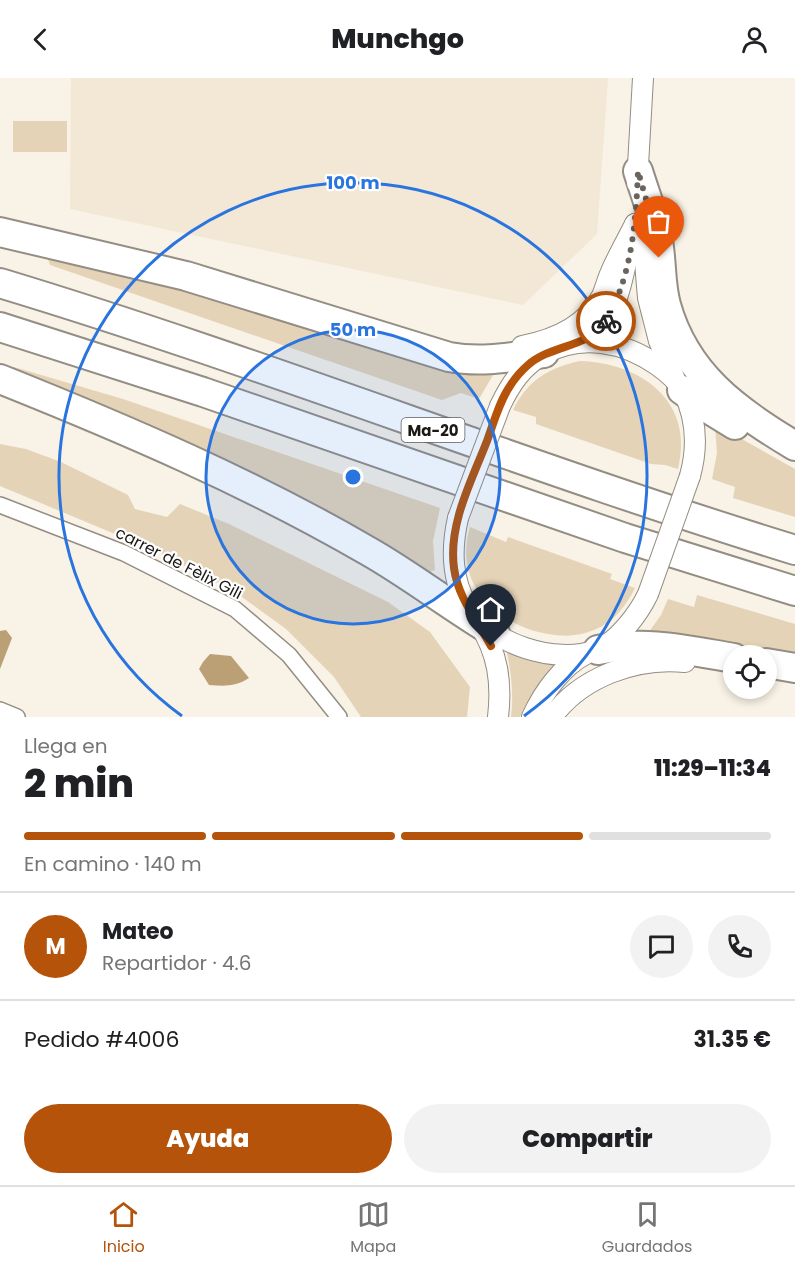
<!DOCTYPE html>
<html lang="es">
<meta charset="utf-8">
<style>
body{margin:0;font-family:Poppins,sans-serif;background:#f2f2f2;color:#202124;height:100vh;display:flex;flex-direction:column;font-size:22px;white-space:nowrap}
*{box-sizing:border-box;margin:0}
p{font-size:20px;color:#757577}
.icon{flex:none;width:33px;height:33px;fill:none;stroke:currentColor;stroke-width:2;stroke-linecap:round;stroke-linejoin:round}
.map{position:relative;height:639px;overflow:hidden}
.side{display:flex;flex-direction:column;background:#fff;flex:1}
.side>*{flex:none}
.tools{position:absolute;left:723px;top:567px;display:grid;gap:12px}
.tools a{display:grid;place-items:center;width:54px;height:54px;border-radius:50%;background:#fff;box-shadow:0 3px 9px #0003;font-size:30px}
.pin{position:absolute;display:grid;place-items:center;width:51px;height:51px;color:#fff;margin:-62px -26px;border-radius:50% 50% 50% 0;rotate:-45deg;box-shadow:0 0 6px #0007}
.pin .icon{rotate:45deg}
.courier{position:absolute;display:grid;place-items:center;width:60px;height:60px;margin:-30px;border:4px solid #b45309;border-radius:50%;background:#fff;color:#222;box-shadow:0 2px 8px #0007}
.summary em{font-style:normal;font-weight:800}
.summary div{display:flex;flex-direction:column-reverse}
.summary{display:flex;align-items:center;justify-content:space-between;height:102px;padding:0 24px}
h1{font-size:39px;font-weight:800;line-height:45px}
.bar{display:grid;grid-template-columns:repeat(4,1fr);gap:9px 6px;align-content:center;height:72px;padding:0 24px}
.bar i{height:8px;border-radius:4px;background:#e0e0e0}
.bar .on{background:#b45309}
.bar p{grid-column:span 4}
.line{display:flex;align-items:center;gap:15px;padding:0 24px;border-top:2px solid #e0e0e0}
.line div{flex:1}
.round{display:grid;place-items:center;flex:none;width:63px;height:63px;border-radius:32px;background:#f2f2f2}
.action{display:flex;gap:12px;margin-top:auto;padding:12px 24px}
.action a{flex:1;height:69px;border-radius:36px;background:#b45309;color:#fff;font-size:24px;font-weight:800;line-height:69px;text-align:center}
.action a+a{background:#f2f2f2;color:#202124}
header{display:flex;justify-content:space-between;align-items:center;height:78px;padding:0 24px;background:#fff;font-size:27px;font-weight:800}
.tabs{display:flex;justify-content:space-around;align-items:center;height:84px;border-top:2px solid #e0e0e0;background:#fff;font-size:16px;color:#757577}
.tabs a{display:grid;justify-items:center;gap:3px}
.tabs .on{color:#b45309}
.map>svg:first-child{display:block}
</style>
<header><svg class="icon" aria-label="back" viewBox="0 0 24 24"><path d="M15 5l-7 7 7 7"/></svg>Munchgo<svg class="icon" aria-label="person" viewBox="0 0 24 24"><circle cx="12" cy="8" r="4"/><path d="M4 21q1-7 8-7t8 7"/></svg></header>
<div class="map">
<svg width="795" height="639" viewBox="0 0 795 639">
<rect width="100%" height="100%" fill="#f9f2e6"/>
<path fill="#f3e7d5" d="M 71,0 L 608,0 L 597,156 L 523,227 L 70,131 Z"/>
<g fill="#e5d3b8">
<rect x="13" y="43" width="54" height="31"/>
<path d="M 52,178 L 496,292 L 479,321 L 461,315 L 442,322 L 50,187 L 48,181 Z"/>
<path d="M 580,283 C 642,285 695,324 678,391 L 665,387 L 651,386 L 536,346 L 536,339 L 513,332 C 528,302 548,290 580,283 Z"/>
<path d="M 14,289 L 123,321 L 440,430 L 433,463 L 435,492 L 430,494 L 386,466 L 297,419 L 12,292 L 10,290 Z"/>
<path d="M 717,347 L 795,391 L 795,439 L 733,420 L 735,409 L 712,401 L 717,375 L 715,349 Z"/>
<path d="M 0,366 L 26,371 L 61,384 L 128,417 L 135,431 L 167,439 L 180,426 L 229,446 L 388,524 L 430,554 L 470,609 L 467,639 L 361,639 L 334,599 L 286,551 L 235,514 L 158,474 L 0,408 Z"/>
<path d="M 470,449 L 506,464 L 508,459 L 612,496 L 610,501 L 635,510 C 626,528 614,544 594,552 C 574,561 551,558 531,552 C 486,536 455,499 470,449 Z"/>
<path d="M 697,517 L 795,546 L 795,579 L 672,558 L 646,558 L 661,537 L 668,521 L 694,529 Z"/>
<path d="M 506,570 L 529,582 L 557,586 C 541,602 529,618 520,639 L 511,639 C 514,615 511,593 506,570 Z"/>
</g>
<g fill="#bca075">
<path d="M 6,552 L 12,560 L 0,591 L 0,553 Z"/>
<path d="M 210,576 L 231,578 L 249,600 C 236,609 224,608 209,607 L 199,591 L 203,584 Z"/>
</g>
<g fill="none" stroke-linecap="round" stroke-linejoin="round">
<g stroke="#948d83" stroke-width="18">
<g id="minor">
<path d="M 0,427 L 124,475 L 235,531 L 289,577 L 339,639"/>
<path d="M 0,632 L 17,639"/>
</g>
</g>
<g stroke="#948d83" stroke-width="22">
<g id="tertiary">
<path d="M 637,105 L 643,0"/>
<path d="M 635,146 L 644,172 L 648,220 L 659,263 L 674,299"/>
<path d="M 580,264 C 616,247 620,211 628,176"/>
<path d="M 522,268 C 554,262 586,248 602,218 C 605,211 607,203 610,196 C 617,179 627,162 635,146"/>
<path d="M 500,328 C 510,307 522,288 544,276 C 581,255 624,264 657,287 C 667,294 677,302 683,313 C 697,341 698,369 690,398"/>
<path d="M 458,440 C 451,471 451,501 468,529 C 490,566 556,587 596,572 C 617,565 639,535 648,516"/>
<path d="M 479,546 C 498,575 502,605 498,639"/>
<path d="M 532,639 C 543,615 562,588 586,576"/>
<path d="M 552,639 C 581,599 636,579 685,584"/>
</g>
</g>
<g stroke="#948d83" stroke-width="32">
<g id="motorway">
<path d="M 638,93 C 645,116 655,140 658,163 C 662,185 660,205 666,227 C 685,296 736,333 795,368"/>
<path d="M 0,154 L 186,198 L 449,279 C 481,285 512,279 544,275"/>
<path d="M 0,205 C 268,286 528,390 795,472"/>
<path d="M 0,249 L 203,314 L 625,460 L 795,513"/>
<path d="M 0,301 C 125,351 251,405 368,473 C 412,498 451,529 495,555"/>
<path d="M 682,312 L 709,331 L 735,347"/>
<path d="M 598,572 C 646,562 686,572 734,580"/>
<path d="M 766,585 L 795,590"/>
</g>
</g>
<use href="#minor" stroke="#fff" stroke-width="15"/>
<use href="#tertiary" stroke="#fff" stroke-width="20"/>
<use href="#motorway" stroke="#fff" stroke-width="28"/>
<g stroke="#948d83" stroke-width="22" stroke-linecap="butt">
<g id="tertiary-bridge">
<path d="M 458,440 L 500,328"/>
<path d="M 648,516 L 690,398"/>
</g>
</g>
<use href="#tertiary-bridge" stroke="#fff" stroke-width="20"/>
</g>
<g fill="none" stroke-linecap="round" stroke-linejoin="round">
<path stroke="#69645e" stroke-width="6" stroke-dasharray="0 10.8" d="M 606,243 C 632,198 636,143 638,93 L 658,163 L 659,180"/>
<path stroke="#b45309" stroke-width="8" d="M 491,568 C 477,542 458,520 454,490 C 448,446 472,402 487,363 C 494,344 499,324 510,308 C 515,300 521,293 528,287 C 552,266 589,270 606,243"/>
</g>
<circle cx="353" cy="399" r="147" fill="#2974df" fill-opacity=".12"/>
<g fill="none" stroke="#2974df" stroke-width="3">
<circle cx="353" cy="399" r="147"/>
<path d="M182 638A294 294 0 1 1 524 638"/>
</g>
<g text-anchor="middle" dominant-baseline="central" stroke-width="4.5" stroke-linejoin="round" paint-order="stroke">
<rect fill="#fff" stroke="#5f5d5b" stroke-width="1.5" x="401.5" y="340" width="63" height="24" rx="4.5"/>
<g font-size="15" font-weight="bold" fill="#1b1815">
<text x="433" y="352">Ma-20</text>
</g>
<g font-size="16" fill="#1b1815" stroke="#fff">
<text transform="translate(179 485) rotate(27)">carrer de Fèlix Gili</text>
</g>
</g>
<circle cx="353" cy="399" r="9" fill="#2974df" stroke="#fff" stroke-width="3"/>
<g font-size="18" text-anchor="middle" font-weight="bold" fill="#2974df" stroke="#fff" stroke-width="4.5" stroke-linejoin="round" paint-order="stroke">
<text x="353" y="111">100 m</text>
<text x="353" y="258">50 m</text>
</g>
</svg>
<div class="tools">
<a><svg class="icon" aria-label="locate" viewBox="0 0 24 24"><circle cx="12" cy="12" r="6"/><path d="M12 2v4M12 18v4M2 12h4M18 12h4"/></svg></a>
</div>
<div class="pin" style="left:659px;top:180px;background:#ea580c"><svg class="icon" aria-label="bag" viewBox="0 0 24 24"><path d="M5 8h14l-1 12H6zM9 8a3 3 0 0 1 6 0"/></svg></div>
<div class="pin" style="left:491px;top:568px;background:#1f2937"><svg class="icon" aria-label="home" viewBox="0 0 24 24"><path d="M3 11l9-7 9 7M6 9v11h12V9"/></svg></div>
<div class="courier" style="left:606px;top:243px"><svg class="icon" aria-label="bike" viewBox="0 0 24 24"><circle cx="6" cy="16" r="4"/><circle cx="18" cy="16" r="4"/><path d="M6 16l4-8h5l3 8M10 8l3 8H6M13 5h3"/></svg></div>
</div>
<section class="side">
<div class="summary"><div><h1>2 min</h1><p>Llega en</p></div><em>11:29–11:34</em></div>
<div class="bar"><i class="on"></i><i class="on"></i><i class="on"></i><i></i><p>En camino · 140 m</p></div>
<div class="line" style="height:108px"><b class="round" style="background:#b45309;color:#fff">M</b><div><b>Mateo</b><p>Repartidor · 4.6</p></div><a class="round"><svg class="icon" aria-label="chat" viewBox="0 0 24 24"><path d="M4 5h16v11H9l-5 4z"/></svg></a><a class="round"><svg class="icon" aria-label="phone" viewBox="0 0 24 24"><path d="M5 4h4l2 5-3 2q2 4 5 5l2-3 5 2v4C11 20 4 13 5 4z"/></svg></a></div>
<div class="line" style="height:78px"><div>Pedido #4006</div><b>31.35 €</b></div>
<div class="action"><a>Ayuda</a><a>Compartir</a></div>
</section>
<nav class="tabs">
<a class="on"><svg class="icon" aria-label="home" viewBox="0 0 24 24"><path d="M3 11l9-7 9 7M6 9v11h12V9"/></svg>Inicio</a>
<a><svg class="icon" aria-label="map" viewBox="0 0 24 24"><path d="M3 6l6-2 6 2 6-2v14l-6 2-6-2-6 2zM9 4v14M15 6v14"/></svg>Mapa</a>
<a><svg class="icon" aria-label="saved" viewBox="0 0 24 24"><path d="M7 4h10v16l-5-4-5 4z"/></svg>Guardados</a>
</nav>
